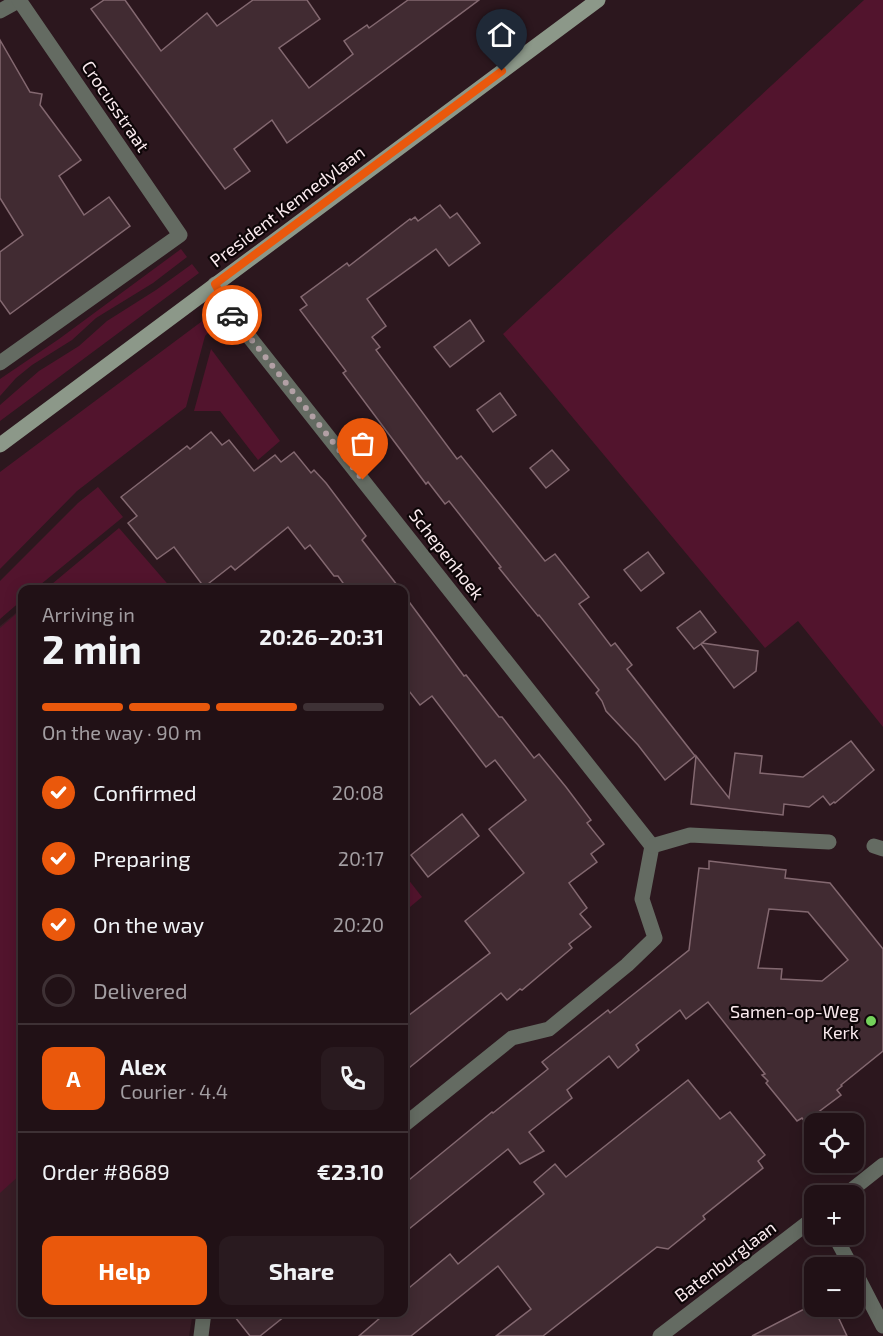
<!DOCTYPE html>
<meta charset="utf-8">
<style>
body{margin:0;font-family:"Exo 2",sans-serif;background:#291a1f;color:#f1f3f6;height:100vh;display:flex;flex-direction:column;font-size:22px;white-space:nowrap}
*{box-sizing:border-box;margin:0}
p{font-size:20px;color:#a29da1}
.icon{flex:none;width:33px;height:33px;fill:none;stroke:currentColor;stroke-width:2;stroke-linecap:round;stroke-linejoin:round}
.map{position:relative;flex:1;overflow:hidden}
.sheet{position:absolute;left:18px;top:585px;width:390px;height:732px;display:flex;flex-direction:column;background:#211116;border-radius:12px;box-shadow:0 3px 15px #0003,0 0 0 2px #3e3135}
.sheet>*{flex:none}
.tools{position:absolute;left:804px;top:1113px;display:grid;gap:12px}
.tools a{display:grid;place-items:center;width:60px;height:60px;border-radius:12px;background:#211116;box-shadow:0 3px 15px #0003,0 0 0 2px #3e3135;font-size:30px}
.pin{position:absolute;display:grid;place-items:center;width:51px;height:51px;color:#fff;margin:-62px -26px;border-radius:50% 50% 50% 0;rotate:-45deg;box-shadow:0 0 6px #0007}
.pin .icon{rotate:45deg}
.courier{position:absolute;display:grid;place-items:center;width:60px;height:60px;margin:-30px;border:4px solid #ea580c;border-radius:50%;background:#fff;color:#222;box-shadow:0 2px 8px #0007}
.headline em{font-style:normal;font-weight:700}
.headline div{display:flex;flex-direction:column-reverse}
.headline{display:flex;align-items:center;justify-content:space-between;height:102px;padding:0 24px}
h1{font-size:39px;font-weight:700;line-height:45px}
.bar{display:grid;grid-template-columns:repeat(4,1fr);gap:9px 6px;align-content:center;height:72px;padding:0 24px}
.bar i{height:8px;border-radius:4px;background:#3e3135}
.bar .selected{background:#ea580c}
.bar p{grid-column:span 4}
.line{display:flex;align-items:center;gap:15px;padding:0 24px;border-top:2px solid #3e3135}
.line div{flex:1}
.round{display:grid;place-items:center;flex:none;width:63px;height:63px;border-radius:12px;background:#291a1f}
ol{padding:0 24px;list-style:none}
li{display:flex;align-items:center;gap:18px;height:66px}
li p{margin-inline-start:auto}
li .icon{padding:6px;border-radius:50%;background:#ea580c;color:#fff;stroke-width:4}
li:last-child{color:#a29da1}
li i{width:33px;height:33px;border:3px solid #3e3135;border-radius:50%}
.button{display:flex;gap:12px;margin-top:auto;padding:12px 24px}
.button a{flex:1;height:69px;border-radius:12px;background:#ea580c;color:#fff;font-size:24px;font-weight:700;line-height:69px;text-align:center}
.button a+a{background:#291a1f;color:#f1f3f6}
.map>svg:first-child{display:block}
</style>
<div class="map">
<svg width="883" height="1336" viewBox="0 0 883 1336">
<rect width="100%" height="100%" fill="#2c171e"/>
<path fill="#391d26" d="M 22,608 L 22,1312 L 188,1313 L 192,1318 L 189,1336 L 0,1336 L 0,626 Z"/>
<g fill="#52142d">
<path d="M 864,0 L 883,0 L 883,727 L 798,621 L 765,648 L 503,334 Z"/>
<path d="M 181,249 L 187,257 L 153,283 L 96,318 L 72,340 L 32,365 L 16,378 L 0,396 L 0,379 L 59,339 Z"/>
<path d="M 192,264 L 199,273 L 0,421 L 0,405 L 39,371 L 79,346 L 107,321 L 156,290 Z"/>
<path d="M 213,313 L 219,321 L 205,336 L 186,407 L 77,491 L 0,569 L 0,472 Z"/>
<path d="M 211,349 L 280,441 L 258,460 L 220,411 L 194,411 Z"/>
<path d="M 98,487 L 123,517 L 35,589 L 22,590 L 22,600 L 0,619 L 0,581 L 78,503 Z"/>
<path d="M 119,528 L 172,589 L 46,589 Z"/>
<path d="M 22,609 L 22,1173 L 0,1193 L 0,628 Z"/>
<path d="M 404,874 L 422,897 L 404,912 Z"/>
</g>
<g fill="#412b32" stroke="#836870" stroke-width="1.5" fill-rule="evenodd">
<path d="M 104,0 L 125,0 L 161,51 L 207,13 L 217,26 L 253,0 L 307,0 L 320,19 L 279,48 L 309,88 L 353,54 L 344,41 L 367,25 L 369,28 L 408,0 L 479,0 L 287,143 L 272,120 L 234,149 L 250,171 L 225,189 L 91,9 Z"/>
<path d="M 0,40 L 30,92 L 42,94 L 40,105 L 81,160 L 59,176 L 84,215 L 109,197 L 130,226 L 10,314 L 0,300 L 0,252 L 23,235 L 0,198 Z"/>
<path d="M 440,205 L 450,218 L 457,213 L 480,243 L 449,266 L 436,249 L 367,299 L 386,326 L 372,337 L 380,347 L 376,350 L 457,459 L 461,456 L 545,561 L 555,554 L 589,597 L 579,604 L 611,646 L 615,643 L 632,665 L 627,669 L 695,756 L 665,780 L 638,745 L 606,711 L 602,701 L 596,693 L 599,690 L 539,615 L 538,616 L 499,568 L 501,567 L 449,501 L 445,504 L 428,482 L 426,484 L 343,373 L 346,371 L 300,310 L 307,305 L 301,297 L 347,263 L 349,266 L 410,219 L 411,220 L 415,217 L 418,221 Z"/>
<path d="M 470,320 L 484,341 L 450,367 L 434,347 Z"/>
<path d="M 500,393 L 516,415 L 493,432 L 477,410 Z"/>
<path d="M 211,432 L 222,445 L 229,440 L 254,471 L 275,455 L 281,462 L 294,452 L 311,473 L 314,470 L 326,483 L 366,536 L 362,540 L 401,590 L 348,590 L 338,576 L 334,576 L 310,545 L 305,549 L 288,527 L 235,570 L 231,566 L 204,587 L 174,547 L 157,559 L 128,523 L 137,516 L 121,497 L 187,446 L 190,449 Z"/>
<path d="M 552,450 L 569,470 L 546,488 L 530,468 Z"/>
<path d="M 648,552 L 664,573 L 641,591 L 624,570 Z"/>
<path d="M 404,595 L 464,676 L 466,675 L 499,717 L 502,717 L 534,758 L 539,754 L 566,787 L 591,820 L 587,823 L 604,844 L 591,854 L 597,862 L 569,883 L 587,908 L 580,914 L 591,927 L 569,944 L 572,948 L 522,990 L 520,989 L 507,1000 L 501,993 L 404,1072 L 404,1019 L 490,953 L 465,921 L 524,873 L 489,829 L 526,800 L 495,760 L 486,767 L 432,696 L 420,705 L 405,686 L 404,682 Z"/>
<path d="M 700,611 L 716,632 L 702,643 L 758,651 L 756,671 L 734,688 L 701,644 L 694,649 L 677,628 Z"/>
<path d="M 851,741 L 874,770 L 835,803 L 834,802 L 830,805 L 823,796 L 809,807 L 784,804 L 783,815 L 691,804 L 696,756 L 729,798 L 735,753 L 762,756 L 760,773 L 803,777 Z"/>
<path d="M 462,814 L 479,836 L 428,877 L 411,855 Z"/>
<path d="M 709,861 L 786,870 L 785,878 L 830,883 L 883,949 L 883,1051 L 841,1085 L 842,1086 L 837,1090 L 841,1095 L 805,1122 L 802,1118 L 797,1121 L 766,1083 L 768,1081 L 762,1075 L 765,1074 L 708,1002 L 686,1019 L 680,1010 L 636,1045 L 639,1050 L 618,1068 L 609,1056 L 567,1090 L 572,1098 L 529,1132 L 544,1151 L 520,1164 L 508,1149 L 404,1233 L 404,1184 L 492,1112 L 493,1113 L 548,1069 L 542,1062 L 608,1010 L 610,1013 L 689,950 L 699,868 L 709,869 ZM 769,909 L 808,912 L 848,960 L 822,981 L 781,979 L 782,969 L 758,968 Z"/>
<path d="M 688,1080 L 720,1119 L 730,1112 L 765,1155 L 758,1161 L 763,1168 L 703,1216 L 705,1219 L 668,1249 L 657,1247 L 543,1336 L 496,1336 L 531,1309 L 498,1266 L 411,1336 L 359,1336 L 387,1312 L 404,1312 L 404,1292 L 450,1254 L 458,1264 L 544,1194 L 534,1182 L 555,1164 L 566,1177 Z"/>
<path d="M 810,1306 L 833,1306 L 847,1336 L 752,1336 Z"/>
<path d="M 231,1312 L 290,1312 L 260,1336 L 250,1336 Z"/>
</g>
<g fill="none" stroke-linecap="round" stroke-linejoin="round">
<g stroke="#646b62" stroke-width="15">
<path d="M 0,11 L 20,0"/>
<path d="M 215,284 L 232,315 L 652,846 L 642,899 L 655,938 L 627,965 L 549,1029 L 512,1038 L 404,1125"/>
<path d="M 0,363 L 180,235 L 19,0"/>
<path d="M 652,846 L 690,835 L 829,842"/>
<path d="M 874,846 L 883,849"/>
<path d="M 844,1196 L 883,1165"/>
<path d="M 834,1234 L 852,1268"/>
<path d="M 854,1270 L 883,1326"/>
<path d="M 201,1336 L 204,1312"/>
<path d="M 660,1336 L 814,1218"/>
</g>
<path stroke="#8c9889" stroke-width="15" d="M 0,445 L 598,0"/>
</g>
<g fill="none" stroke-linecap="round" stroke-linejoin="round">
<path stroke="#b2a0a5" stroke-width="6" stroke-dasharray="0 10.8" d="M 232,315 L 363,480"/>
<path stroke="#ea580c" stroke-width="8" d="M 232,315 L 215,284 L 502,71"/>
</g>
<circle fill="#74d25b" stroke="#0e0608" stroke-width="2" cx="871" cy="1021" r="6"/>
<g text-anchor="middle" dominant-baseline="central" stroke-width="4.5" stroke-linejoin="round" paint-order="stroke">
<g font-size="18" fill="#faeaee" stroke="#0e0608">
<text transform="translate(116 106) rotate(56)">Crocusstraat</text>
<text transform="translate(287 206) rotate(-37)">President Kennedylaan</text>
<text transform="translate(447 554) rotate(52)">Schepenhoek</text>
<text transform="translate(725 1261) rotate(-37)">Batenburglaan</text>
</g>
<g font-size="18" fill="#faeaee" stroke="#0e0608" text-anchor="end">
<text x="859" y="1011">Samen-op-Weg<tspan x="859" dy="21">Kerk</tspan></text>
</g>
</g>
</svg>
<div class="tools">
<a><svg class="icon" aria-label="locate" viewBox="0 0 24 24"><circle cx="12" cy="12" r="6"/><path d="M12 2v4M12 18v4M2 12h4M18 12h4"/></svg></a>
<a>+</a>
<a>−</a>
</div>
<div class="pin" style="left:363px;top:480px;background:#ea580c"><svg class="icon" aria-label="bag" viewBox="0 0 24 24"><path d="M5 8h14l-1 12H6zM9 8a3 3 0 0 1 6 0"/></svg></div>
<div class="pin" style="left:502px;top:71px;background:#1f2937"><svg class="icon" aria-label="home" viewBox="0 0 24 24"><path d="M3 11l9-7 9 7M6 9v11h12V9"/></svg></div>
<div class="courier" style="left:232px;top:315px"><svg class="icon" aria-label="car" viewBox="0 0 24 24"><path d="M5 17H2v-5l4-1 3-4h7l3 4 3 1v5h-3M9 17h6M6 11h13"/><circle cx="7" cy="17" r="2"/><circle cx="17" cy="17" r="2"/></svg></div>
<section class="sheet">
<div class="headline"><div><h1>2 min</h1><p>Arriving in</p></div><em>20:26–20:31</em></div>
<div class="bar"><i class="selected"></i><i class="selected"></i><i class="selected"></i><i></i><p>On the way · 90 m</p></div>
<ol>
<li><svg class="icon" aria-label="check" viewBox="0 0 24 24"><path d="M5 12l5 5 9-10"/></svg>Confirmed<p>20:08</p></li>
<li><svg class="icon" aria-label="check" viewBox="0 0 24 24"><path d="M5 12l5 5 9-10"/></svg>Preparing<p>20:17</p></li>
<li><svg class="icon" aria-label="check" viewBox="0 0 24 24"><path d="M5 12l5 5 9-10"/></svg>On the way<p>20:20</p></li>
<li><i></i>Delivered</li>
</ol>
<div class="line" style="height:108px"><b class="round" style="background:#ea580c;color:#fff">A</b><div><b>Alex</b><p>Courier · 4.4</p></div><a class="round"><svg class="icon" aria-label="phone" viewBox="0 0 24 24"><path d="M5 4h4l2 5-3 2q2 4 5 5l2-3 5 2v4C11 20 4 13 5 4z"/></svg></a></div>
<div class="line" style="height:78px"><div>Order #8689</div><b>€23.10</b></div>
<div class="button"><a>Help</a><a>Share</a></div>
</section>
</div>
